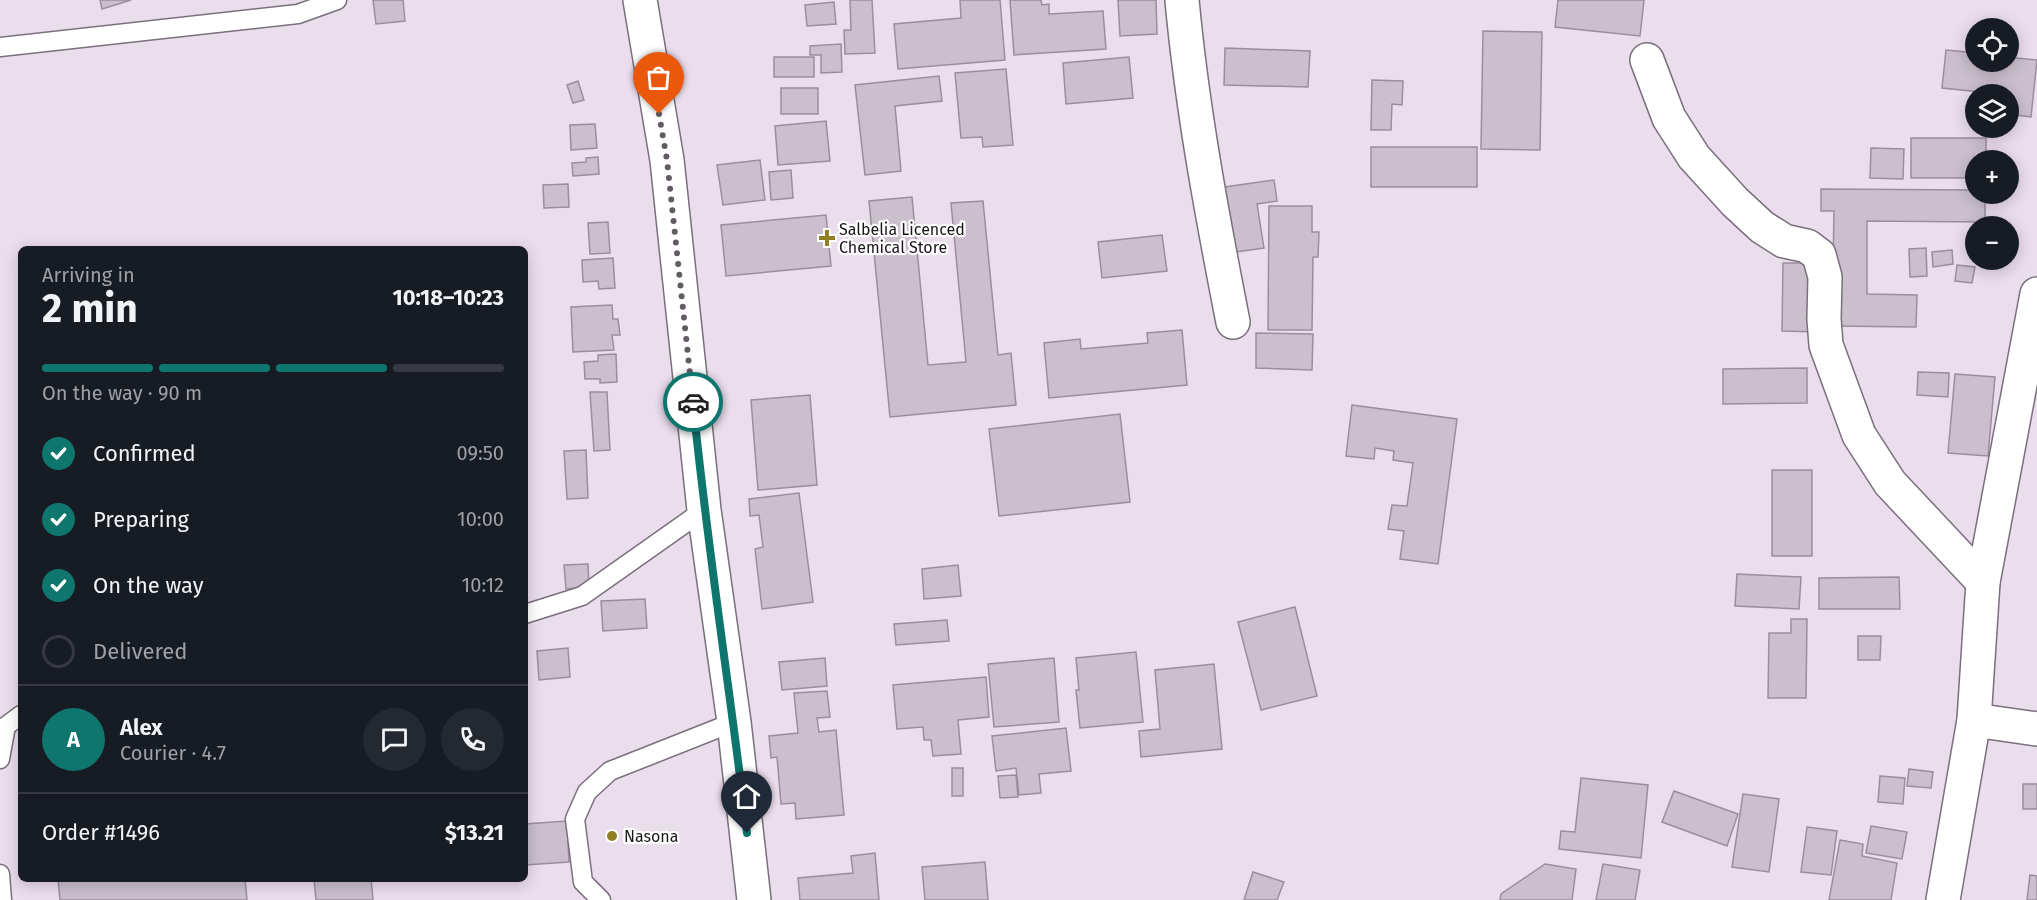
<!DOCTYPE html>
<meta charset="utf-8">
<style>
body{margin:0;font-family:"Fira Sans",sans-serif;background:#242831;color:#f1f3f6;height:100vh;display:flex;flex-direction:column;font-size:22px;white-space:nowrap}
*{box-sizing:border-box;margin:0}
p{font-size:20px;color:#9ea1a6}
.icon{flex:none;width:33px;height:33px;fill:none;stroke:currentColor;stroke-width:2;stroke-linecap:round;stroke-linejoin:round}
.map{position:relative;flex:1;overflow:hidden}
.details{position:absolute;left:18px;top:246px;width:510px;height:636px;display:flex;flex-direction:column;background:#171b24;border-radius:9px;box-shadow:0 3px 15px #0003}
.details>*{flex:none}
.buttons{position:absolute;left:1965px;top:18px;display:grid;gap:12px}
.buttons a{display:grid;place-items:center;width:54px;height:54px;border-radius:50%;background:#171b24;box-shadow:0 3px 15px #0003;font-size:30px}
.pin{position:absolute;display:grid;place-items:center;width:51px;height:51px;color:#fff;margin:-62px -26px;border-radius:50% 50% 50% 0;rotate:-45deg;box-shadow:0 0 6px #0007}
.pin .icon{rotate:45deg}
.courier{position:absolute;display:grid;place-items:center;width:60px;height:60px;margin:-30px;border:4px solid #0f766e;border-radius:50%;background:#fff;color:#222;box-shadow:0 2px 8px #0007}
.head em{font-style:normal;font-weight:700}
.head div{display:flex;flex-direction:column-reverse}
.head{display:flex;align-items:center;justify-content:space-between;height:102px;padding:0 24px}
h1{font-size:39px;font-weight:700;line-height:45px}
.bar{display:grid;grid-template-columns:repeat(4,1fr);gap:9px 6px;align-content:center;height:72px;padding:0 24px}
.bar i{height:8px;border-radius:4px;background:#363941}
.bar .current{background:#0f766e}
.bar p{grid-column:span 4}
.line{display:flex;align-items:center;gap:15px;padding:0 24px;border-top:2px solid #363941}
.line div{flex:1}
.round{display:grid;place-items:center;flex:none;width:63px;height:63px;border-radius:32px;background:#242831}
ol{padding:0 24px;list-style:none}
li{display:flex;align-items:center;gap:18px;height:66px}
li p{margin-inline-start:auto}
li .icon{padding:6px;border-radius:50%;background:#0f766e;color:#fff;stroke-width:4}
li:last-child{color:#9ea1a6}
li i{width:33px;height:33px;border:3px solid #363941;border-radius:50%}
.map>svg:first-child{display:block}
</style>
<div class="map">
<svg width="2037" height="900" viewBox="0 0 2037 900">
<rect width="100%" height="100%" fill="#eaddec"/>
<g fill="#cbbfcd" stroke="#9a8e9c" stroke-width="1.5">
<path d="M 100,0 L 131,0 L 102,9 Z"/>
<path d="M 373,0 L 403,0 L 405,21 L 376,24 Z"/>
<path d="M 850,0 L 872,0 L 875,53 L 845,54 L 844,30 L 851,30 Z"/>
<path d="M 960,0 L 1000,0 L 1005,60 L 898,69 L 894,24 L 961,18 Z"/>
<path d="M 1010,0 L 1041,0 L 1042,5 L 1049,4 L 1049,14 L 1103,11 L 1106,49 L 1014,55 Z"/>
<path d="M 1118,0 L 1156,0 L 1157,34 L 1120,36 Z"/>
<path d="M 1558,0 L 1644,0 L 1640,36 L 1555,27 Z"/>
<path d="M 834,2 L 836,24 L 807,26 L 805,5 Z"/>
<path d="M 1483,31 L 1542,32 L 1540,150 L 1481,149 Z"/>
<path d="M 841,44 L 842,72 L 821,73 L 821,55 L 810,55 L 810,46 Z"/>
<path d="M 1225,48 L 1310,51 L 1308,87 L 1224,85 Z"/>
<path d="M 1946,50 L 1976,53 L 1976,62 L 2008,62 L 2008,57 L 2037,60 L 2031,117 L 2008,114 L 2008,94 L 1979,94 L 1980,92 L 1942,88 Z"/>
<rect x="774" y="57" width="40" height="20"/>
<path d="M 1129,57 L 1133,98 L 1066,104 L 1063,63 Z"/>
<path d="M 1006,69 L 1013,145 L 983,147 L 982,137 L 961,138 L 955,73 Z"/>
<path d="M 939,76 L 942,101 L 895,106 L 901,171 L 865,175 L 855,85 Z"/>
<path d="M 1372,80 L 1403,81 L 1402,105 L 1392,104 L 1391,130 L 1371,130 Z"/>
<path d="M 578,81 L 584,100 L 573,103 L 567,85 Z"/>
<rect x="781" y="88" width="37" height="26"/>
<path d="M 826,121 L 830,161 L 778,165 L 775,126 Z"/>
<path d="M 595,124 L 597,148 L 571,150 L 570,125 Z"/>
<path d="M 1911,138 L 1986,138 L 1986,160 L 1976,160 L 1976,178 L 1911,178 Z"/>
<rect x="1371" y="147" width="106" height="40"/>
<path d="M 1871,148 L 1904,149 L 1903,179 L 1870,178 Z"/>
<path d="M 598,157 L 599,174 L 573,176 L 572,163 L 586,162 L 586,158 Z"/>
<path d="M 760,160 L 765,200 L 723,205 L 717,165 Z"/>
<path d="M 791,170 L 793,198 L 771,200 L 769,172 Z"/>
<path d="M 1274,180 L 1277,201 L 1257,204 L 1264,248 L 1229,253 L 1218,188 Z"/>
<path d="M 568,184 L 569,207 L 544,208 L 543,185 Z"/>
<path d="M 1821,189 L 1976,190 L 1976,194 L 1985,194 L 1985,222 L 1867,221 L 1867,294 L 1917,295 L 1916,327 L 1832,326 L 1834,211 L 1821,211 Z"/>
<path d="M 912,197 L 928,365 L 966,362 L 951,203 L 983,201 L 998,355 L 1011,353 L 1016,405 L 890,417 L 869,201 Z"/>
<path d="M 1269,206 L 1312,206 L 1312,232 L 1319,232 L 1318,257 L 1313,257 L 1312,330 L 1268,330 Z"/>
<path d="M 826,215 L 831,266 L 726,276 L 721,225 Z"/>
<path d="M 608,222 L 610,253 L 590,254 L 588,223 Z"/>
<path d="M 1162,235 L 1167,271 L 1102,278 L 1098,242 Z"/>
<path d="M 1926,248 L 1927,276 L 1910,277 L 1909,249 Z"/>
<path d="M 1952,250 L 1953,264 L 1933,267 L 1932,252 Z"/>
<path d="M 613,258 L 615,288 L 599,289 L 598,281 L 583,282 L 582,260 Z"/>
<path d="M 1783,263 L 1819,263 L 1818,332 L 1782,331 Z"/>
<path d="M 1957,265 L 1975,267 L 1972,283 L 1955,281 Z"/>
<path d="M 612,305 L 613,319 L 618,319 L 620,335 L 612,335 L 614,350 L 573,352 L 571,307 Z"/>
<path d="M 1182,330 L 1187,385 L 1049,398 L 1044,343 L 1080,339 L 1081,349 L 1148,343 L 1147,333 Z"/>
<path d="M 1256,333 L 1313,334 L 1312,370 L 1256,368 Z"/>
<path d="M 616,354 L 617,382 L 600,383 L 600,379 L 585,379 L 584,362 L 598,361 L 598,355 Z"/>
<path d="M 1807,368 L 1807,403 L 1723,404 L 1723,369 Z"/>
<path d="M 1918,372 L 1949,373 L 1948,397 L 1917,395 Z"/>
<path d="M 1955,374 L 1995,377 L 1988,456 L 1948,453 Z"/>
<path d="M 590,392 L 607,392 L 610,450 L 594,451 Z"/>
<path d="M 810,395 L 817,485 L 758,490 L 751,400 Z"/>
<path d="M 1352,405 L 1457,419 L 1438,564 L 1400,559 L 1404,531 L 1388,529 L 1392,505 L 1407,506 L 1413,463 L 1393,460 L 1394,451 L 1375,448 L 1374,459 L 1346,456 Z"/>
<path d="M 1120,414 L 1130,502 L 999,516 L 989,429 Z"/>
<path d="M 586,450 L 588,498 L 567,499 L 564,451 Z"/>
<rect x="1772" y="470" width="40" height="86"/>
<path d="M 799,493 L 813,602 L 762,609 L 755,549 L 763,547 L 759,515 L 750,516 L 749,499 Z"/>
<path d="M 588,564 L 589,587 L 566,589 L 564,565 Z"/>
<path d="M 958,565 L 961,596 L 924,599 L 922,569 Z"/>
<path d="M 1737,574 L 1801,577 L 1799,609 L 1735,606 Z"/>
<path d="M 1899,577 L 1900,609 L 1819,609 L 1819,578 Z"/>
<path d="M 645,599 L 647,628 L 603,631 L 601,601 Z"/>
<path d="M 1295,607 L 1317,696 L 1261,710 L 1238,622 Z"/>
<path d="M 1791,619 L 1807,619 L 1806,698 L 1768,698 L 1769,633 L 1791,633 Z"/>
<path d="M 947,620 L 949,641 L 896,645 L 894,624 Z"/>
<path d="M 1858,636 L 1881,636 L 1880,660 L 1858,660 Z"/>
<path d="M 568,648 L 570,677 L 539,680 L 537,651 Z"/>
<path d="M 1136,652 L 1143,722 L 1080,728 L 1076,690 L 1079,690 L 1076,658 Z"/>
<path d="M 825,658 L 827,686 L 782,690 L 779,662 Z"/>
<path d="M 1054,658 L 1059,722 L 994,727 L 988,664 Z"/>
<path d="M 1214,664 L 1222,749 L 1141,757 L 1139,731 L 1160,729 L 1155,670 Z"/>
<path d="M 986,677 L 989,717 L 958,720 L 961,754 L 933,756 L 931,740 L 924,740 L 923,727 L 897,729 L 893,685 Z"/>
<path d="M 827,691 L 830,717 L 817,718 L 819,732 L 836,730 L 844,815 L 796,819 L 795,803 L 781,804 L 777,757 L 771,758 L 769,736 L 798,733 L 794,693 Z"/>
<path d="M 1066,728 L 1071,771 L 1039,774 L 1041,793 L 1019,795 L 1016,768 L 996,771 L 992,736 Z"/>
<rect x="952" y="768" width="11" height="28"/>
<path d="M 1909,769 L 1933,772 L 1931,788 L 1907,786 Z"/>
<path d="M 1016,775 L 1018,797 L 1000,798 L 998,776 Z"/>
<path d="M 1880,776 L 1905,778 L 1903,804 L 1878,802 Z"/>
<path d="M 1581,778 L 1648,785 L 1641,858 L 1559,849 L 1561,831 L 1575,832 Z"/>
<rect x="2023" y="784" width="14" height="25"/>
<path d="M 1674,791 L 1738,814 L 1727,846 L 1662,822 Z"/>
<path d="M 1743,794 L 1779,799 L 1769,872 L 1732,867 Z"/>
<path d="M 567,821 L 569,862 L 525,865 L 525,824 Z"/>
<path d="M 1871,826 L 1907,832 L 1902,859 L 1866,853 Z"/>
<path d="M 1807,827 L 1837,831 L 1831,875 L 1801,872 Z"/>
<path d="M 1840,840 L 1863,844 L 1862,856 L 1897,863 L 1891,900 L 1829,900 Z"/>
<path d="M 875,853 L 879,900 L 800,900 L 798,878 L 853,873 L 851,856 Z"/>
<path d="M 985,862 L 988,900 L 925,900 L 922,867 Z"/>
<path d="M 1545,864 L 1576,869 L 1572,900 L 1500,900 L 1501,894 Z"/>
<path d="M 1603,864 L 1640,870 L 1635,900 L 1596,900 Z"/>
<path d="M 1253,872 L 1284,882 L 1277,900 L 1244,900 Z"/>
<path d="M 2030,875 L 2037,876 L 2037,900 L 2027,900 Z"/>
<path d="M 58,879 L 245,879 L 247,900 L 60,900 Z"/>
<path d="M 314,879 L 371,879 L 373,900 L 316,900 Z"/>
</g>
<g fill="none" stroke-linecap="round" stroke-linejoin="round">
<g stroke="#7a6f7c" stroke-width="21">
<g id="service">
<path d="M 0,47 L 298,14 L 337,0"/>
<path d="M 525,614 L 582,596 L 704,510"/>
<path d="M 0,759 L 6,726 L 21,715"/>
<path d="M 0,874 L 2,900"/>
<path d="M 601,900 L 583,882 L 575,819 L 587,792 L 610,771 L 734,722"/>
</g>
</g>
<g stroke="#7a6f7c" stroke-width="36">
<g id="minor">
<path d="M 1182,0 C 1192,108 1212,215 1233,322"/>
<path d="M 1647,60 L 1669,118 L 1694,157 L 1735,202 L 1762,227 L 1784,241 L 1807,246 L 1819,255 L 1825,277 L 1824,319 L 1826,345 L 1859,435 L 1890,483 L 1983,582"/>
<path d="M 1974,720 L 2037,729"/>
<path d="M 1943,900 L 1974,720 L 1983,582 L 2037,294"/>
</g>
</g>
<g stroke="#7a6f7c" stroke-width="36">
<path id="trunk" d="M 640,0 L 667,160 L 704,510 L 734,722 L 754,900"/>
</g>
<use href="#service" stroke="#fff" stroke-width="18"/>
<use href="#minor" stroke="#fff" stroke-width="33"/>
<use href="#trunk" stroke="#fff" stroke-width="33"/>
</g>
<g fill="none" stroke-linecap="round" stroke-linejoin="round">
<path stroke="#635b64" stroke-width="6" stroke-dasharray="0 10.8" d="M 659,114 L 667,160 L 693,402"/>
<path stroke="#0f766e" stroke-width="8" d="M 693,402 C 707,546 730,689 747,833"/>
</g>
<g fill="#947e25" stroke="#fff" stroke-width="2">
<path d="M824 229h6v6h6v6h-6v6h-6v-6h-6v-6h6z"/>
<circle cx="612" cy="836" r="6"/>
</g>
<g text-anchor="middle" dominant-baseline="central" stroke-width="4.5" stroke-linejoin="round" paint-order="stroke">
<g font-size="16" fill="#1a151b" stroke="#fff" text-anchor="start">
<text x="839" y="229">Salbelia Licenced<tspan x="839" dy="18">Chemical Store</tspan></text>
<text x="624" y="836">Nasona</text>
</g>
</g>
</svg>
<div class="buttons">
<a><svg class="icon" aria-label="locate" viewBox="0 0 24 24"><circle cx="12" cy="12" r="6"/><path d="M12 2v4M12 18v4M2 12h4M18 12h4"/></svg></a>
<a><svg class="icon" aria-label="layers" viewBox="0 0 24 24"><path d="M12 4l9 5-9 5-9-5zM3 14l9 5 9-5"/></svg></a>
<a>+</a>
<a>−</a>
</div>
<div class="pin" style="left:659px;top:114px;background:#ea580c"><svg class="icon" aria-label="bag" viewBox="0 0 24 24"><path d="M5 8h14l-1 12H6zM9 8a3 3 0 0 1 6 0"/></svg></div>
<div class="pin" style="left:747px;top:833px;background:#1f2937"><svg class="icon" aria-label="home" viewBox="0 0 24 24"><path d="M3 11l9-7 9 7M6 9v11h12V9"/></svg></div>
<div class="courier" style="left:693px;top:402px"><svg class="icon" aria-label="car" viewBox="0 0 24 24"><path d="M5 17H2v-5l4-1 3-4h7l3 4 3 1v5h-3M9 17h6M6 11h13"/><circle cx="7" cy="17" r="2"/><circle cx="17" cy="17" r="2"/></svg></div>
<section class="details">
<div class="head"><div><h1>2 min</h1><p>Arriving in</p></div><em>10:18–10:23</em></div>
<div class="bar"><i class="current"></i><i class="current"></i><i class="current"></i><i></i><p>On the way · 90 m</p></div>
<ol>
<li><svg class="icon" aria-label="check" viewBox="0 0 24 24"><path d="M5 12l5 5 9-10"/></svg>Confirmed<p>09:50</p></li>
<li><svg class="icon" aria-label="check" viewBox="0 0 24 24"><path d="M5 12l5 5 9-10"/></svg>Preparing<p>10:00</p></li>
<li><svg class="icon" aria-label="check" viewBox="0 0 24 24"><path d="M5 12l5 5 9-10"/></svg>On the way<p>10:12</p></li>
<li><i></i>Delivered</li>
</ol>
<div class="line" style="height:108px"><b class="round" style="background:#0f766e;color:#fff">A</b><div><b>Alex</b><p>Courier · 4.7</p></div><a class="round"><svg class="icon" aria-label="chat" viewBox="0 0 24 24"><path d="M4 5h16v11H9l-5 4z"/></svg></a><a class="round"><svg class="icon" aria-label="phone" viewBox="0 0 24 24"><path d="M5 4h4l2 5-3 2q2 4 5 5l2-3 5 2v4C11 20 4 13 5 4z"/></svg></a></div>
<div class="line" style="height:78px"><div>Order #1496</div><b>$13.21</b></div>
</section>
</div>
